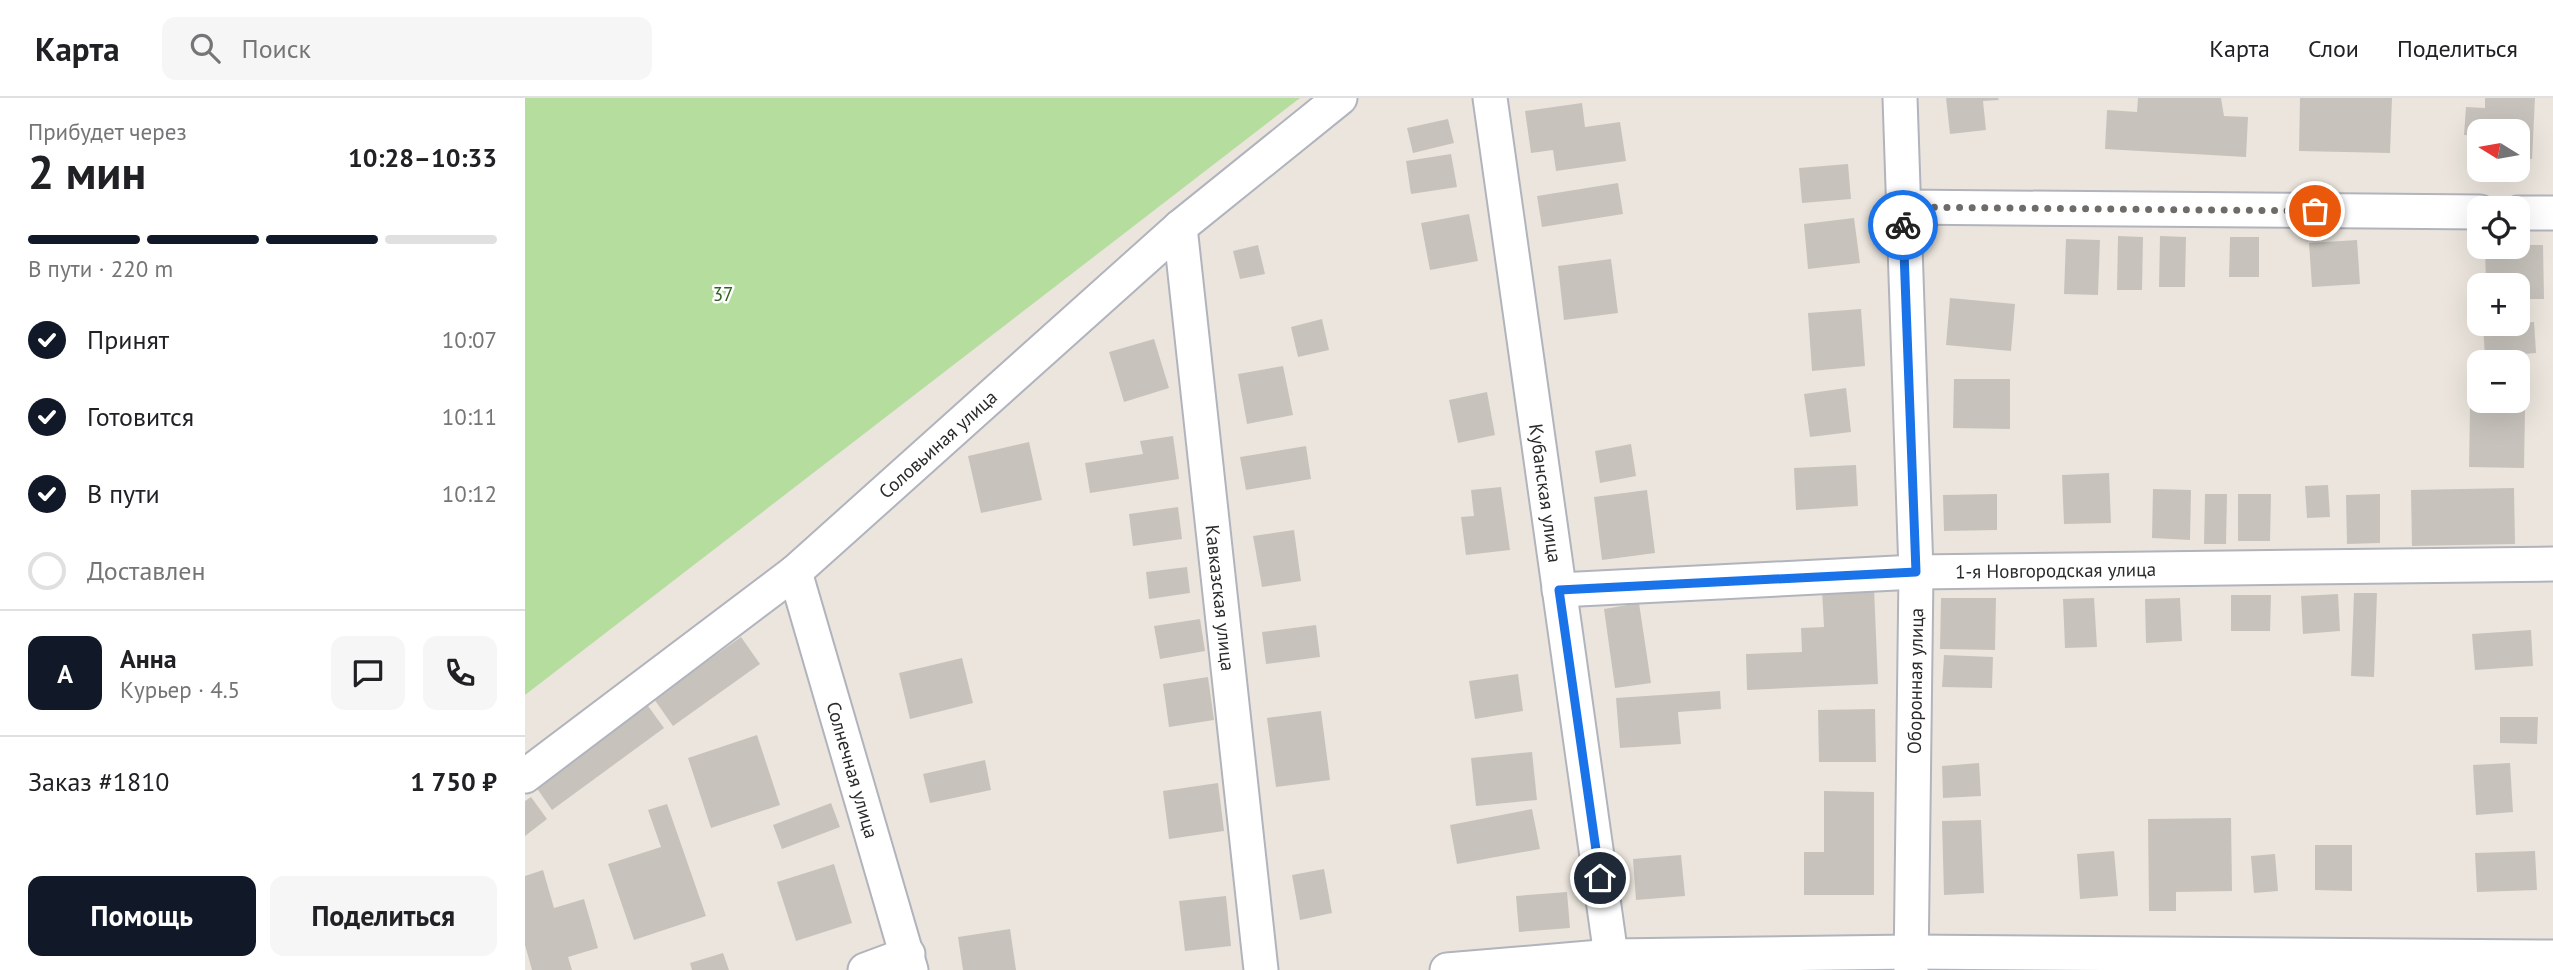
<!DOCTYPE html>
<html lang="ru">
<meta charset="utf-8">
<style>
body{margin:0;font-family:"PT Sans",sans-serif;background:#f6f6f6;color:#202124;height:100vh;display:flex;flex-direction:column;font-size:26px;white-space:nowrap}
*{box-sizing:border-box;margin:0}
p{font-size:23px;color:#757577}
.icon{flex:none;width:38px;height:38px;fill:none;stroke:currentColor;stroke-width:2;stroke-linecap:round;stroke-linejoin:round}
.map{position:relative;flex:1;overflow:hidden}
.sheet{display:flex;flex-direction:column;background:#fff;width:525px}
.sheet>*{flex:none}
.needle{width:46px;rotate:281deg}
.fabs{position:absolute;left:1942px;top:21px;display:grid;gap:14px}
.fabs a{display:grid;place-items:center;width:63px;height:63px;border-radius:14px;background:#fff;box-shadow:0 7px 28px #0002;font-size:35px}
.pin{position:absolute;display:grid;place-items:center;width:60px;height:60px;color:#fff;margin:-30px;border:4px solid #fff;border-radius:50%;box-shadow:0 2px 7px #0007}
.courier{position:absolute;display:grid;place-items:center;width:70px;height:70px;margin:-35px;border:5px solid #1a73e8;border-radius:50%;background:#fff;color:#222;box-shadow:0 2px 9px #0007}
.headline em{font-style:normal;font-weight:600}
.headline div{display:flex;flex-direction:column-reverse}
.headline{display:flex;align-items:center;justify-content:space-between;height:119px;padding:0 28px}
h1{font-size:46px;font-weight:600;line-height:52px}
.bar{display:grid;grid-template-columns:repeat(4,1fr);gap:10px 7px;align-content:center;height:84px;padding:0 28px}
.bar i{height:9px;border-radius:5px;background:#e0e0e0}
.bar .on{background:#111827}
.bar p{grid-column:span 4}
.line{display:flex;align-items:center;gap:18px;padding:0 28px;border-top:2px solid #e0e0e0}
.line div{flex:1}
.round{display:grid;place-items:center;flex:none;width:74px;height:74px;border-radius:14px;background:#f6f6f6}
ol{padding:0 28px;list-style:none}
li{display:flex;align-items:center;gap:21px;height:77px}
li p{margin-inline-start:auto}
li .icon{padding:7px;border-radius:50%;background:#111827;color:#fff;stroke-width:4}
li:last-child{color:#757577}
li i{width:38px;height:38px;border:4px solid #e0e0e0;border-radius:50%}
.cta{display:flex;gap:14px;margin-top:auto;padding:14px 28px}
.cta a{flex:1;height:80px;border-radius:14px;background:#111827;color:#fff;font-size:28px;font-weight:600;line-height:80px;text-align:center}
.cta a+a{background:#f6f6f6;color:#202124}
header{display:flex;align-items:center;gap:42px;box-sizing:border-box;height:98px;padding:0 35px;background:#fff;border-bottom:2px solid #e0e0e0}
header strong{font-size:33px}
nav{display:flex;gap:38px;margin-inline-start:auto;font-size:24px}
.search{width:490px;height:63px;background:#f6f6f6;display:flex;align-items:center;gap:18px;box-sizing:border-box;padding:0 24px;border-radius:14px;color:#757577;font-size:26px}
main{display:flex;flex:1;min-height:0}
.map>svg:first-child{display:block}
</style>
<header>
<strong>Карта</strong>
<div class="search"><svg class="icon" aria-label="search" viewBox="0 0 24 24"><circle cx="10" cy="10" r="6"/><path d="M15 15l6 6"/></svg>Поиск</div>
<nav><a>Карта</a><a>Слои</a><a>Поделиться</a></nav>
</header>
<main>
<section class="sheet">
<div class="headline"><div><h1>2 мин</h1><p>Прибудет через</p></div><em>10:28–10:33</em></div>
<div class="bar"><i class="on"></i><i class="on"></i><i class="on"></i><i></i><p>В пути · 220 m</p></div>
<ol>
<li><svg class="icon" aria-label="check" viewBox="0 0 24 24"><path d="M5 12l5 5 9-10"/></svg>Принят<p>10:07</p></li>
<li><svg class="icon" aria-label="check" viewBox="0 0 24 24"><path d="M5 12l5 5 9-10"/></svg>Готовится<p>10:11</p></li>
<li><svg class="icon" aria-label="check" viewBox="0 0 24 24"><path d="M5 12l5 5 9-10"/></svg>В пути<p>10:12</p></li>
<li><i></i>Доставлен</li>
</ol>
<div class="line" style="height:126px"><b class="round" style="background:#111827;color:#fff">А</b><div><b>Анна</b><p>Курьер · 4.5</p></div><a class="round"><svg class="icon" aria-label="chat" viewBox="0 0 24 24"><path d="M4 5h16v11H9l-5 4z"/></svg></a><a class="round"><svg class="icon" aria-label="phone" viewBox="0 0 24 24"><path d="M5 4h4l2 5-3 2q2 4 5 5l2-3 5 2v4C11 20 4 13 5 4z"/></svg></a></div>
<div class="line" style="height:91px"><div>Заказ #1810</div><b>1 750 ₽</b></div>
<div class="cta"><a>Помощь</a><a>Поделиться</a></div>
</section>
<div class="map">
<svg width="2028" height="872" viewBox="0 0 2028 872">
<rect width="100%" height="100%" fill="#ebe5dd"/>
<path fill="#b5de9e" d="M 0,0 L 775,0 L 0,597 Z"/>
<g fill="#c7c3bc">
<path d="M 1421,0 L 1473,0 L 1474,2 L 1458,3 L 1461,32 L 1425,36 Z"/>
<path d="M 1613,0 L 1696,0 L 1699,18 L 1723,19 L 1721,59 L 1580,51 L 1582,12 L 1612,14 Z"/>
<path d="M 1775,0 L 1867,0 L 1865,55 L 1774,53 Z"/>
<path d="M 1960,0 L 2010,0 L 2007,61 L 1993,60 L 1993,33 L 1955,33 L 1955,38 L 1939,37 L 1941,9 L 1960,10 Z"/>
<path d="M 1057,5 L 1060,29 L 1095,24 L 1101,63 L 1031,73 L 1028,52 L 1006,55 L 1000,13 Z"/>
<path d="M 923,21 L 929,45 L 888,55 L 882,30 Z"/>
<path d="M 926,56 L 932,89 L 886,96 L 881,63 Z"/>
<path d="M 1323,66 L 1326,101 L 1277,105 L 1274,70 Z"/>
<path d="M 1093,85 L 1098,116 L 1017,129 L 1012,98 Z"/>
<path d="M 944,116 L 953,163 L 905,172 L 896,125 Z"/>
<path d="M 1329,120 L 1335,165 L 1283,171 L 1279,126 Z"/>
<path d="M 1593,138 L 1618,139 L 1617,192 L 1592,192 Z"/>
<path d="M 1635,138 L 1661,139 L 1660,189 L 1634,189 Z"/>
<path d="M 1705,139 L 1734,139 L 1734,179 L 1704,179 Z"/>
<path d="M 1541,141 L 1575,142 L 1573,197 L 1539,196 Z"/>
<path d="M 1832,142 L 1835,186 L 1787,189 L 1784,145 Z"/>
<path d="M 733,147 L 740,176 L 715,181 L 708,153 Z"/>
<path d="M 1993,147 L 2018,147 L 2019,201 L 1993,201 L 1993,187 L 1961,187 L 1960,149 Z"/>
<path d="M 1086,161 L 1093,215 L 1039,222 L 1033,168 Z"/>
<path d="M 1425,200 L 1490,206 L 1486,253 L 1421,247 Z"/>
<path d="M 1336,211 L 1340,268 L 1287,273 L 1283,215 Z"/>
<path d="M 797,221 L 804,252 L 773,259 L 766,229 Z"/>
<path d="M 2009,224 L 2011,255 L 1960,259 L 1958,227 Z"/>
<path d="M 629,241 L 644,290 L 599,304 L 584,254 Z"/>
<path d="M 758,268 L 768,317 L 722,326 L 713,276 Z"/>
<path d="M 1429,281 L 1485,281 L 1485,331 L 1428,330 Z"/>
<path d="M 1321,290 L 1326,334 L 1285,339 L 1279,296 Z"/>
<path d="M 962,294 L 970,337 L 933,345 L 924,302 Z"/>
<path d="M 1945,310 L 2000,311 L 1999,370 L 1944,369 Z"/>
<path d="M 648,338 L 654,381 L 565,395 L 560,365 L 618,356 L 615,343 Z"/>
<path d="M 504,344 L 517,402 L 456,415 L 443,358 Z"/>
<path d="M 1106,346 L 1111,378 L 1075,385 L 1070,353 Z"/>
<path d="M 781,348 L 786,381 L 721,392 L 715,359 Z"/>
<path d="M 1331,367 L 1333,408 L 1271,412 L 1269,370 Z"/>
<path d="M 1584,375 L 1586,425 L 1539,426 L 1537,377 Z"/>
<path d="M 1803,387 L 1805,419 L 1782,420 L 1780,388 Z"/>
<path d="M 976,389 L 985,452 L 941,457 L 936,419 L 949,418 L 946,392 Z"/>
<path d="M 1989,390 L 1990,446 L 1887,448 L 1886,392 Z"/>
<path d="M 1628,391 L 1666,392 L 1665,442 L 1627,440 Z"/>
<path d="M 1122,392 L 1130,455 L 1077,462 L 1069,399 Z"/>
<path d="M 1472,396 L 1472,432 L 1419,433 L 1418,397 Z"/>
<path d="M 1680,396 L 1702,396 L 1701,446 L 1679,446 Z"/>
<path d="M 1713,396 L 1746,396 L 1745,443 L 1713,443 Z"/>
<path d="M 1855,396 L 1855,445 L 1822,446 L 1821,397 Z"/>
<path d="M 653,409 L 657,441 L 608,448 L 604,416 Z"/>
<path d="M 769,432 L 776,483 L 737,489 L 728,438 Z"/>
<path d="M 662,469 L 665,495 L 624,501 L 621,474 Z"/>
<path d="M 1349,490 L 1353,586 L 1222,592 L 1221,556 L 1277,554 L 1276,530 L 1299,529 L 1297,492 Z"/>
<path d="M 1829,495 L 1852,495 L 1849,579 L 1826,578 Z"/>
<path d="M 1813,496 L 1815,533 L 1778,536 L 1776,498 Z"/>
<path d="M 1706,497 L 1746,497 L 1745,533 L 1706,533 Z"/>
<path d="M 1416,500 L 1471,500 L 1470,552 L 1415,551 Z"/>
<path d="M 1569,500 L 1572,549 L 1540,550 L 1538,501 Z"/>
<path d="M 1655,500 L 1657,543 L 1621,545 L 1620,501 Z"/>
<path d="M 1114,505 L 1126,585 L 1090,590 L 1079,511 Z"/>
<path d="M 675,521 L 680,553 L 635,561 L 629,528 Z"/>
<path d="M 791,527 L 795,559 L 741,566 L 737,534 Z"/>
<path d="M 2006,532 L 2008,568 L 1950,572 L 1947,536 Z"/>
<path d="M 216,539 L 235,566 L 148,628 L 129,601 Z"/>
<path d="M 1419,557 L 1468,559 L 1467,590 L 1417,589 Z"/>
<path d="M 437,560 L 448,605 L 385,621 L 374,575 Z"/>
<path d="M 993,576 L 998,613 L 950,621 L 944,583 Z"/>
<path d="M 683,579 L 689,622 L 644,629 L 638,586 Z"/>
<path d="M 1195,593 L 1196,611 L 1153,614 L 1156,646 L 1095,650 L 1091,600 Z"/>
<path d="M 123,608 L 139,630 L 27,712 L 11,689 Z"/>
<path d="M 1350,611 L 1351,664 L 1294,664 L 1293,612 Z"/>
<path d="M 796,613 L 805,682 L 751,689 L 742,620 Z"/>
<path d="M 1975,619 L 2013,619 L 2012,646 L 1975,645 Z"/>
<path d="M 232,637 L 255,707 L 186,730 L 163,660 Z"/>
<path d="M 1007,654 L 1012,702 L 951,708 L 946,660 Z"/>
<path d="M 460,662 L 466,692 L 405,705 L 398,676 Z"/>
<path d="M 1454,665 L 1456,698 L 1418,700 L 1417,668 Z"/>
<path d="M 1985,665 L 1988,714 L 1951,717 L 1948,667 Z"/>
<path d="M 693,685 L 699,733 L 644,741 L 638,693 Z"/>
<path d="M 1299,693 L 1349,694 L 1349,797 L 1279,797 L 1279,754 L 1299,754 Z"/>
<path d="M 6,699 L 22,721 L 0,738 L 0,703 Z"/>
<path d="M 306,705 L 315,729 L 257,751 L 248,727 Z"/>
<path d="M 142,706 L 181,818 L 109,842 L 83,766 L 136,749 L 123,712 Z"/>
<path d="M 1007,711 L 1015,751 L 932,766 L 925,727 Z"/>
<path d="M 1706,720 L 1707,793 L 1651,794 L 1651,813 L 1624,813 L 1623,721 Z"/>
<path d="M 1456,722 L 1459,795 L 1419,797 L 1417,723 Z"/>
<path d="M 1790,747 L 1827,747 L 1827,793 L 1790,792 Z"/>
<path d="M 1589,753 L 1593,798 L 1555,801 L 1552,756 Z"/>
<path d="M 2010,753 L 2012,792 L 1952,794 L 1950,755 Z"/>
<path d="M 1750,756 L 1753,793 L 1729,795 L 1726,758 Z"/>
<path d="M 1156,757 L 1160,798 L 1111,802 L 1108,761 Z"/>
<path d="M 309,766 L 327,825 L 271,843 L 252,784 Z"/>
<path d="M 799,771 L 807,815 L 775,822 L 767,777 Z"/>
<path d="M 18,772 L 29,810 L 59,801 L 73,850 L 43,859 L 47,872 L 7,872 L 0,847 L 0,778 Z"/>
<path d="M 1042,794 L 1045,830 L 994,834 L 991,798 Z"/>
<path d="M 701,798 L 706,848 L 660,853 L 654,803 Z"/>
<path d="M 485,831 L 491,872 L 438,872 L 433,839 Z"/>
<path d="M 198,855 L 204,872 L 167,872 L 165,865 Z"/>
</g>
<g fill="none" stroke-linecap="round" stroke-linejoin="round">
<g stroke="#b1b4bd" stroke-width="37">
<g id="street">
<path id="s1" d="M 965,0 L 1088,872"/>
<path d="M 1375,0 L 1391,474 L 1386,872"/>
<path d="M 1377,109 L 1955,114"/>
<path d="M 1993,115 L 2028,115"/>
<path id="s2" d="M 655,129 L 736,872"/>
<path id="s3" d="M 270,474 L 386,872"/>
<path id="s4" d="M 1034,492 L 1391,474 L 2028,466"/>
<path id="s5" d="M 0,678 L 270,474 L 655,129 L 815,0"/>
<path d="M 340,872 L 383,856"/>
<path d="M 922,872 L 1087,858 L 1386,854 L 2028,859"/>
</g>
</g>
<use href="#street" stroke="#fff" stroke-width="33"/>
</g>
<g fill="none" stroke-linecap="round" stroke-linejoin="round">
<path stroke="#6e6b69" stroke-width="7" stroke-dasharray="0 12.6" d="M 1378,127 L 1377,109 L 1790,113"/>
<path stroke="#1a73e8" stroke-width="9" d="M 1075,780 L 1034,492 L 1391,474 L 1378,127"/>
</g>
<g text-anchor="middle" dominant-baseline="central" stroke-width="5" stroke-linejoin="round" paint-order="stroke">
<g font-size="19" fill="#2f6220" stroke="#fff">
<text x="198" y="196">37</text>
</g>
<g font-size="19" fill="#2a2a2a" stroke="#fff">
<text stroke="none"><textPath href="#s5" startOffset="530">Соловьиная улица</textPath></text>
<text stroke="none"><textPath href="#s1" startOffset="399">Кубанская улица</textPath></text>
<text stroke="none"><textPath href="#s4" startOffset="497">1-я Новгородская улица</textPath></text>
<text stroke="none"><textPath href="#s2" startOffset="373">Кавказская улица</textPath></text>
<text transform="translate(1390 583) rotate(-89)">Оборонная улица</text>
<text stroke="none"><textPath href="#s3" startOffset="206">Солнечная улица</textPath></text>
</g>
</g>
</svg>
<div class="fabs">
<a><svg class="needle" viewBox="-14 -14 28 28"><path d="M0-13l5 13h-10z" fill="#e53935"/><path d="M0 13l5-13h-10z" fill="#757577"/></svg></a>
<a><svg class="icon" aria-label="locate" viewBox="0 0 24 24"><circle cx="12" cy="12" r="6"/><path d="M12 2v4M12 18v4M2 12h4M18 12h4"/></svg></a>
<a>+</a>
<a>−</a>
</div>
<div class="pin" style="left:1790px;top:113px;background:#ea580c"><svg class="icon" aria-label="bag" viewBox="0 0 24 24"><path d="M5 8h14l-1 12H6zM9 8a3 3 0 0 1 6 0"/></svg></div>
<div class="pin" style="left:1075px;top:780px;background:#1f2937"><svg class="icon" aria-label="home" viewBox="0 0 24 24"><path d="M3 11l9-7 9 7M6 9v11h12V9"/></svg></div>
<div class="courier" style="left:1378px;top:127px"><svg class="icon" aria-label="bike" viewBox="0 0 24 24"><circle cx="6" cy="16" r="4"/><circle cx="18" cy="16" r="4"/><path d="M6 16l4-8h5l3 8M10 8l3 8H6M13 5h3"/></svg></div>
</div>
</main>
